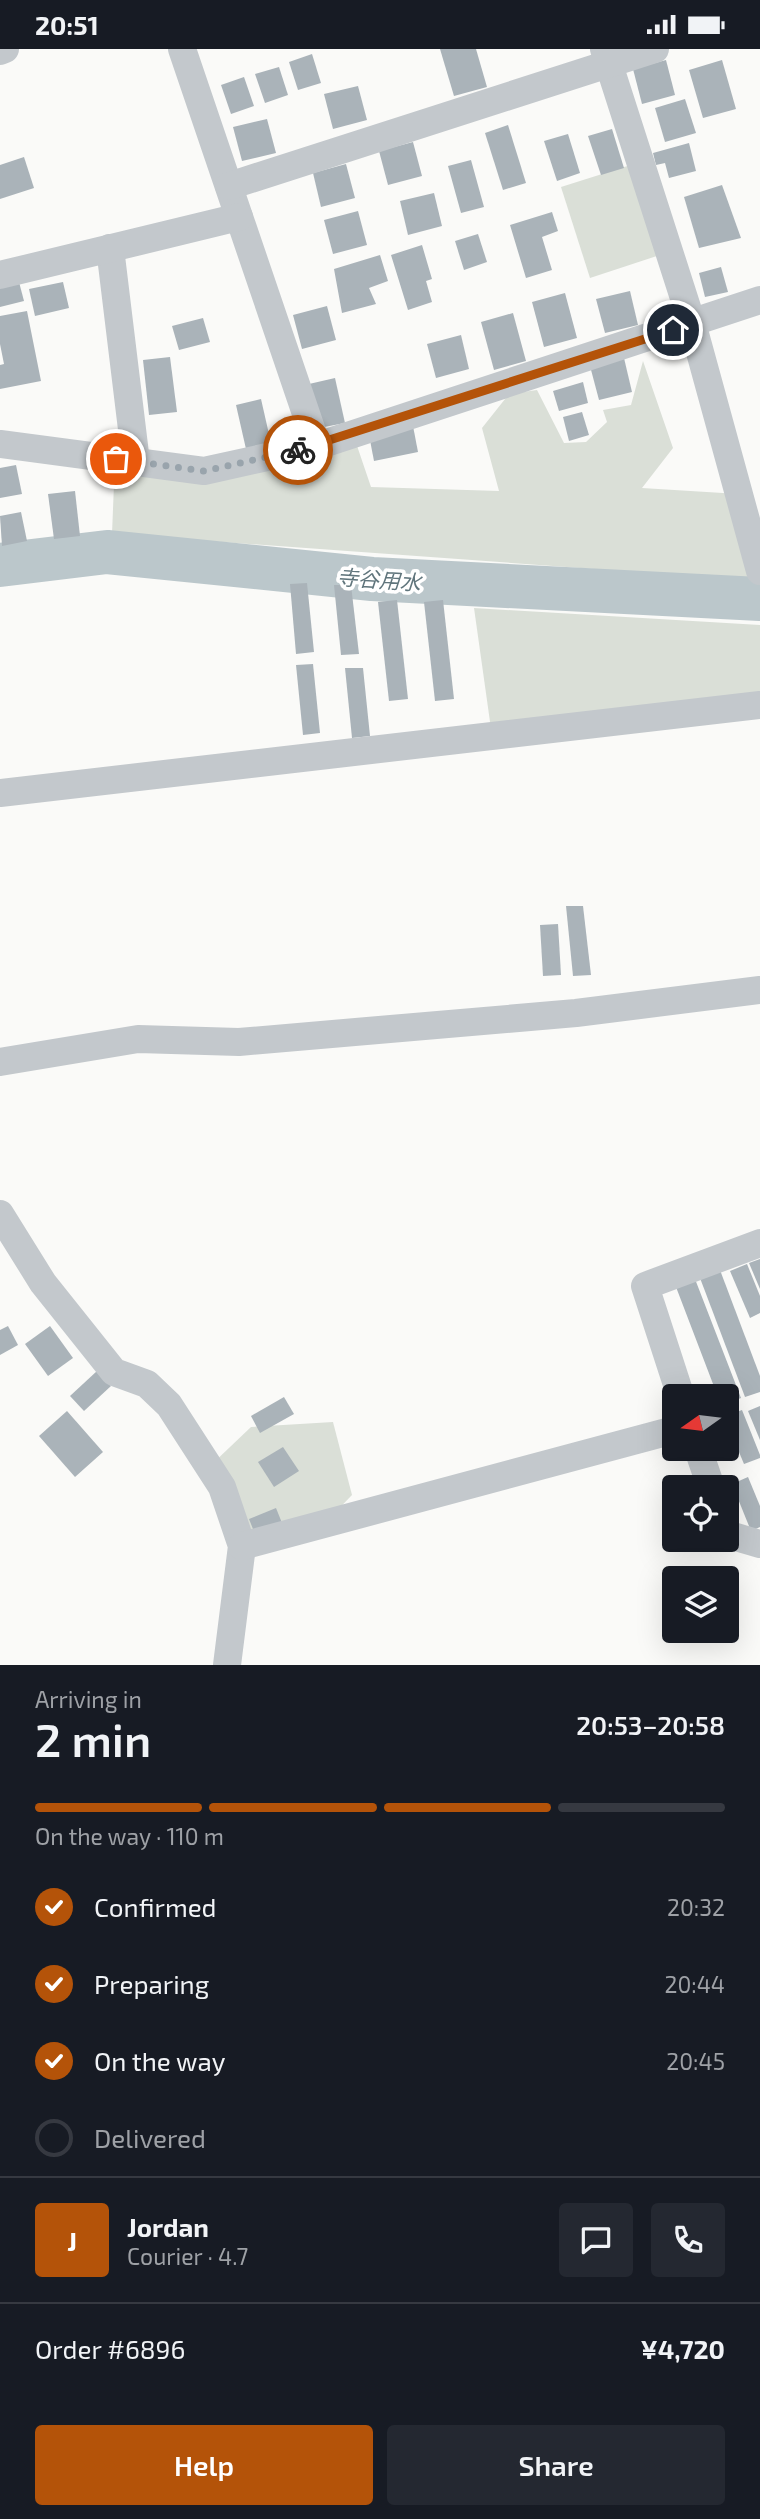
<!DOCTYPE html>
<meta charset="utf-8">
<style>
body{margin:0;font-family:"Exo 2","Noto Sans JP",sans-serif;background:#242831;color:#f1f3f6;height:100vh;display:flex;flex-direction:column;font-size:26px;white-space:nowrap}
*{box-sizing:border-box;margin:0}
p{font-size:23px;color:#9ea1a6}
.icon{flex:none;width:38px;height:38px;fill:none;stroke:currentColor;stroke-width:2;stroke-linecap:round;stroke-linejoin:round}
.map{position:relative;height:1616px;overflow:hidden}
.sheet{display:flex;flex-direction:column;background:#171b24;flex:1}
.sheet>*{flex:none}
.needle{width:46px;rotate:256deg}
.buttons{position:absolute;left:662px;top:1335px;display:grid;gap:14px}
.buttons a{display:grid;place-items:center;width:77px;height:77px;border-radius:7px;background:#171b24;box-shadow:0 7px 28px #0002;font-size:35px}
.pin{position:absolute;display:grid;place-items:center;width:60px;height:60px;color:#fff;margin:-30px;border:4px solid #fff;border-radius:50%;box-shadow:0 2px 7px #0007}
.courier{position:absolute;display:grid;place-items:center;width:70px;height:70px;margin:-35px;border:5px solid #b45309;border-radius:50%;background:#fff;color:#222;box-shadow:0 2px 9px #0007}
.summary em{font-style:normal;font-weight:600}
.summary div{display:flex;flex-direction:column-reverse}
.summary{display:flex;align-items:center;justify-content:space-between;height:119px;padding:0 35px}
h1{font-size:46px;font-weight:600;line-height:52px}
.bar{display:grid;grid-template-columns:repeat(4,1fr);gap:10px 7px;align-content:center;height:84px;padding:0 35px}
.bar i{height:9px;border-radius:5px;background:#363941}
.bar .current{background:#b45309}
.bar p{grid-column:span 4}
.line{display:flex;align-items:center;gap:18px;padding:0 35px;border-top:2px solid #363941}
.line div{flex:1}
.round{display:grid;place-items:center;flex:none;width:74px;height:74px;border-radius:7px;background:#242831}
ol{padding:0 35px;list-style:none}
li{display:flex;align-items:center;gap:21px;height:77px}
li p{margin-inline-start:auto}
li .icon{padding:7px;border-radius:50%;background:#b45309;color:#fff;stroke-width:4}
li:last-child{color:#9ea1a6}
li i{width:38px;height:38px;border:4px solid #363941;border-radius:50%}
.button{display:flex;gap:14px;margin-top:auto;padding:14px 35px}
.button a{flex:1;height:80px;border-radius:7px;background:#b45309;color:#fff;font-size:28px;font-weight:600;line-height:80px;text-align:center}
.button a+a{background:#242831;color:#f1f3f6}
.status{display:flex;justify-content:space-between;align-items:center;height:49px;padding:0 35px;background:#171b24;direction:ltr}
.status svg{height:19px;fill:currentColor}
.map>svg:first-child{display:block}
</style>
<div class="status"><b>20:51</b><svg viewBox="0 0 49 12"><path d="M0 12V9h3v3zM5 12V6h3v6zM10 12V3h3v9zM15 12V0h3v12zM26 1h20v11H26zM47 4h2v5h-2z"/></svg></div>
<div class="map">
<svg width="760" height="1616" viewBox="0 0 760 1616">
<rect width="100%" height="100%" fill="#fafaf8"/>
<g fill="#dadfd7">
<path d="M 640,113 L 669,203 L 590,229 L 561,138 Z"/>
<path d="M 643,312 L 673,399 L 642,439 L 739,445 L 760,532 L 112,485 L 115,410 L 225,417 L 353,385 L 371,438 L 499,442 L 482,379 L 509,345 L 537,341 L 564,394 L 586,393 L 607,373 L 603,361 L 631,356 Z"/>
<path d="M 474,559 L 760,576 L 760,656 L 492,687 Z"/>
<path d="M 333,1373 L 352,1446 L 325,1474 L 242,1497 L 209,1418 L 251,1378 Z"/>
</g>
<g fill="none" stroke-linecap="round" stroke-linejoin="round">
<path stroke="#bbc7cb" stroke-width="44" d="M 0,516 L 107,503 L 372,530 L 760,550"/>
</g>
<g fill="#aab3b9">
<path d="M 440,0 L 476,0 L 487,38 L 454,47 Z"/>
<path d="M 312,5 L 321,34 L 298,41 L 289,13 Z"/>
<path d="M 666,11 L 675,46 L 642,55 L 633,20 Z"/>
<path d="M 722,11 L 736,60 L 703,69 L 689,21 Z"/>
<path d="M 279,18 L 288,46 L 265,54 L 255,25 Z"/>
<path d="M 244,28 L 254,57 L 231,65 L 221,36 Z"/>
<path d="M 358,37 L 367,71 L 333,80 L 324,45 Z"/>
<path d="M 685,50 L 696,84 L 665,93 L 655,59 Z"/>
<path d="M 267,70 L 276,104 L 242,112 L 233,78 Z"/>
<path d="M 508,76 L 526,134 L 503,141 L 485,84 Z"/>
<path d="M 612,80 L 624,119 L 601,126 L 588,87 Z"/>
<path d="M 568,85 L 580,124 L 557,132 L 544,92 Z"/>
<path d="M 413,93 L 422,127 L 388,136 L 379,102 Z"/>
<path d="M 689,94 L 696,122 L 669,129 L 665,114 L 656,116 L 653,104 Z"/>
<path d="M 24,108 L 34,139 L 0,150 L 0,116 Z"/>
<path d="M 471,111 L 484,158 L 461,164 L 448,117 Z"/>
<path d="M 346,115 L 355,149 L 321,158 L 313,124 Z"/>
<path d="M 722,136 L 741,189 L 699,199 L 684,148 Z"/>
<path d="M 434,144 L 442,177 L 408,186 L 400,152 Z"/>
<path d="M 358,162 L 367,196 L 333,205 L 324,171 Z"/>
<path d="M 552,163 L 558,182 L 542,188 L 552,221 L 526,229 L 510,176 Z"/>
<path d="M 478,185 L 487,213 L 464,221 L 455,192 Z"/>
<path d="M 422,196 L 432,230 L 426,232 L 432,253 L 408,261 L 391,206 Z"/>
<path d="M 380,206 L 388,232 L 369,239 L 376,255 L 342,264 L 334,220 Z"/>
<path d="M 721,218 L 728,243 L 705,248 L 699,224 Z"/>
<path d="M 19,233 L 24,252 L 0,258 L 0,238 Z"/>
<path d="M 63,233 L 69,259 L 35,267 L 29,240 Z"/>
<path d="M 630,242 L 638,276 L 605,284 L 596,250 Z"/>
<path d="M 565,244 L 577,289 L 544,298 L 532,253 Z"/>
<path d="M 327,257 L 336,291 L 302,300 L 293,266 Z"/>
<path d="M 27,262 L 41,332 L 0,340 L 0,316 L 4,315 L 0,295 L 0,267 Z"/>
<path d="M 513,264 L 526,312 L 494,321 L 481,273 Z"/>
<path d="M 203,269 L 210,293 L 179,301 L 172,277 Z"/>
<path d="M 461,286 L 469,320 L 436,329 L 427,295 Z"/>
<path d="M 170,308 L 177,363 L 149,366 L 143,311 Z"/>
<path d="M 624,309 L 632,343 L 599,351 L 590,317 Z"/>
<path d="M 335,329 L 345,374 L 319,379 L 309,335 Z"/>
<path d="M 583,333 L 588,354 L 559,362 L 553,342 Z"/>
<path d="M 261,350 L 271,394 L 246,400 L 236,356 Z"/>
<path d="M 582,363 L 589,386 L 569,392 L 563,368 Z"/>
<path d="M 413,377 L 418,403 L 374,412 L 369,386 Z"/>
<path d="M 16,416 L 22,445 L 0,449 L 0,419 Z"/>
<path d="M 75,442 L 80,487 L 54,490 L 48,445 Z"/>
<path d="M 21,463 L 27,492 L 2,497 L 0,467 Z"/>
<path d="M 307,534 L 314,603 L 296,605 L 290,535 Z"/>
<path d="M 334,536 L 351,536 L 359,605 L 341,606 Z"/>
<path d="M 397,551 L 408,650 L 389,652 L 378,553 Z"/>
<path d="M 443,551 L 454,650 L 435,652 L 424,553 Z"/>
<path d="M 313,615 L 320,684 L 303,686 L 296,616 Z"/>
<path d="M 345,619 L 363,619 L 370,687 L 352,689 Z"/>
<path d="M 566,857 L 583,857 L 591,926 L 573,927 Z"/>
<path d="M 558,875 L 561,926 L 543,927 L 540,876 Z"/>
<path d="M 760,1210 L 760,1240 L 749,1214 Z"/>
<path d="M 747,1215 L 760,1247 L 760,1264 L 750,1269 L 730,1222 Z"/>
<path d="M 720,1221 L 760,1327 L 760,1343 L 745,1348 L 700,1229 Z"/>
<path d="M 695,1230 L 741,1349 L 726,1355 L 726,1348 L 718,1348 L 676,1238 Z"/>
<path d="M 8,1277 L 18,1296 L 0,1306 L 0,1281 Z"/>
<path d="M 50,1277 L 73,1309 L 48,1327 L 25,1295 Z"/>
<path d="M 97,1322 L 111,1337 L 84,1362 L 70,1347 Z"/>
<path d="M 284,1348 L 294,1365 L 260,1384 L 251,1367 Z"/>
<path d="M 760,1357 L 760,1391 L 748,1362 Z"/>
<path d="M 742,1361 L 760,1406 L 760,1409 L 744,1415 L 726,1372 L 726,1367 Z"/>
<path d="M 67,1362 L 103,1403 L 75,1428 L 39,1387 Z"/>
<path d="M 283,1398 L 299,1422 L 274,1438 L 258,1413 Z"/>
<path d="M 748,1428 L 760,1457 L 760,1478 L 751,1482 L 732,1435 Z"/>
<path d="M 276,1459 L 282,1474 L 255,1485 L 249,1470 Z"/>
</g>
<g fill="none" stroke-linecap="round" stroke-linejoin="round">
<g stroke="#c3c8cc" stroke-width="28">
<path d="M 182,0 L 317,397"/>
<path d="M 604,0 L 692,274 L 760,522"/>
<path d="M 0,2 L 5,0"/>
<path d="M 229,137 L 655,0"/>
<path d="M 110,199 L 136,413"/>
<path d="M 0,226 L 239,168"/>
<path d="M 0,395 L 204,422 L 317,397 L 760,251"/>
<path d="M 0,744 L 760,656"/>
<path d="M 0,1013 L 138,990 L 239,993 L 576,964 L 760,941"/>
<path d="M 0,1165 L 43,1234 L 114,1323 L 147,1335 L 169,1356 L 222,1438 L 242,1497 L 227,1616"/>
<path d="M 681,1348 L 645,1237 L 760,1194"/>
<path d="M 698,1400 L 711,1438"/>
<path d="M 726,1485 L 760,1495"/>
<path d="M 242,1497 L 674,1381"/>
</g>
</g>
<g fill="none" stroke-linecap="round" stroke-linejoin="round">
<path stroke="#99a4ac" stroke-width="7" stroke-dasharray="0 12.6" d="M 116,410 L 204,422 L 298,401"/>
<path stroke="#b45309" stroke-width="9" d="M 298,401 L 673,281"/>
</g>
<g text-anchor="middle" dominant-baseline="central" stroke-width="7" stroke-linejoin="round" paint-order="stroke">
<g font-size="21" font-style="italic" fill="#60757c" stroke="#fff">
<text transform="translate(379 530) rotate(4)">寺谷用水</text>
</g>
</g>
</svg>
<div class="buttons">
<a><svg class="needle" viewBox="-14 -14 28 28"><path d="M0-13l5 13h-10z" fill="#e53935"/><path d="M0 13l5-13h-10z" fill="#9ea1a6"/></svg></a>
<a><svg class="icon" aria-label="locate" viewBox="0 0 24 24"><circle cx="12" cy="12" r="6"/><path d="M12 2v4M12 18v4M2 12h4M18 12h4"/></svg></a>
<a><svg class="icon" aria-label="layers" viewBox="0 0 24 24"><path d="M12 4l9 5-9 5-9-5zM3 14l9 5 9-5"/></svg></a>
</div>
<div class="pin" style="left:116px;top:410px;background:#ea580c"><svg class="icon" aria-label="bag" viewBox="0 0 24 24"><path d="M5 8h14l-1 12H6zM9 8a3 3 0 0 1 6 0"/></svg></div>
<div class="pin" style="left:673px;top:281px;background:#1f2937"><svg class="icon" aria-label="home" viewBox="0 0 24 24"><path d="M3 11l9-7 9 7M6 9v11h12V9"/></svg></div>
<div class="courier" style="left:298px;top:401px"><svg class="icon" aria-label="bike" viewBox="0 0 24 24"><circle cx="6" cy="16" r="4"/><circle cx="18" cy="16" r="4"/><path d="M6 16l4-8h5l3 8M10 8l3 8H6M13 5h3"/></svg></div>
</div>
<section class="sheet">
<div class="summary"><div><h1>2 min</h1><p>Arriving in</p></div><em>20:53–20:58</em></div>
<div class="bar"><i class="current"></i><i class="current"></i><i class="current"></i><i></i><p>On the way · 110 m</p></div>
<ol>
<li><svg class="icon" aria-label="check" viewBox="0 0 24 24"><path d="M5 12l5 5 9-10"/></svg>Confirmed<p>20:32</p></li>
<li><svg class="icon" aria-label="check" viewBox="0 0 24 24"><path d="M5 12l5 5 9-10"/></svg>Preparing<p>20:44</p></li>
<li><svg class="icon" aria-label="check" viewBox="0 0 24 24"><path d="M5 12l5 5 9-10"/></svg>On the way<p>20:45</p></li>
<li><i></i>Delivered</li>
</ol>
<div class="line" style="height:126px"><b class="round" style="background:#b45309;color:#fff">J</b><div><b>Jordan</b><p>Courier · 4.7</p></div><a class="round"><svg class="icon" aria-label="chat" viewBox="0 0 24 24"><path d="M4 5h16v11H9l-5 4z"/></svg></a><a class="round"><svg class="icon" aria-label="phone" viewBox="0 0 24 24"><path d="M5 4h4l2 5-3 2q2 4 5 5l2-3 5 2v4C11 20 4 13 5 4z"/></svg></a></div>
<div class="line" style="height:91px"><div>Order #6896</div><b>¥4,720</b></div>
<div class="button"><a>Help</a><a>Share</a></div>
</section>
